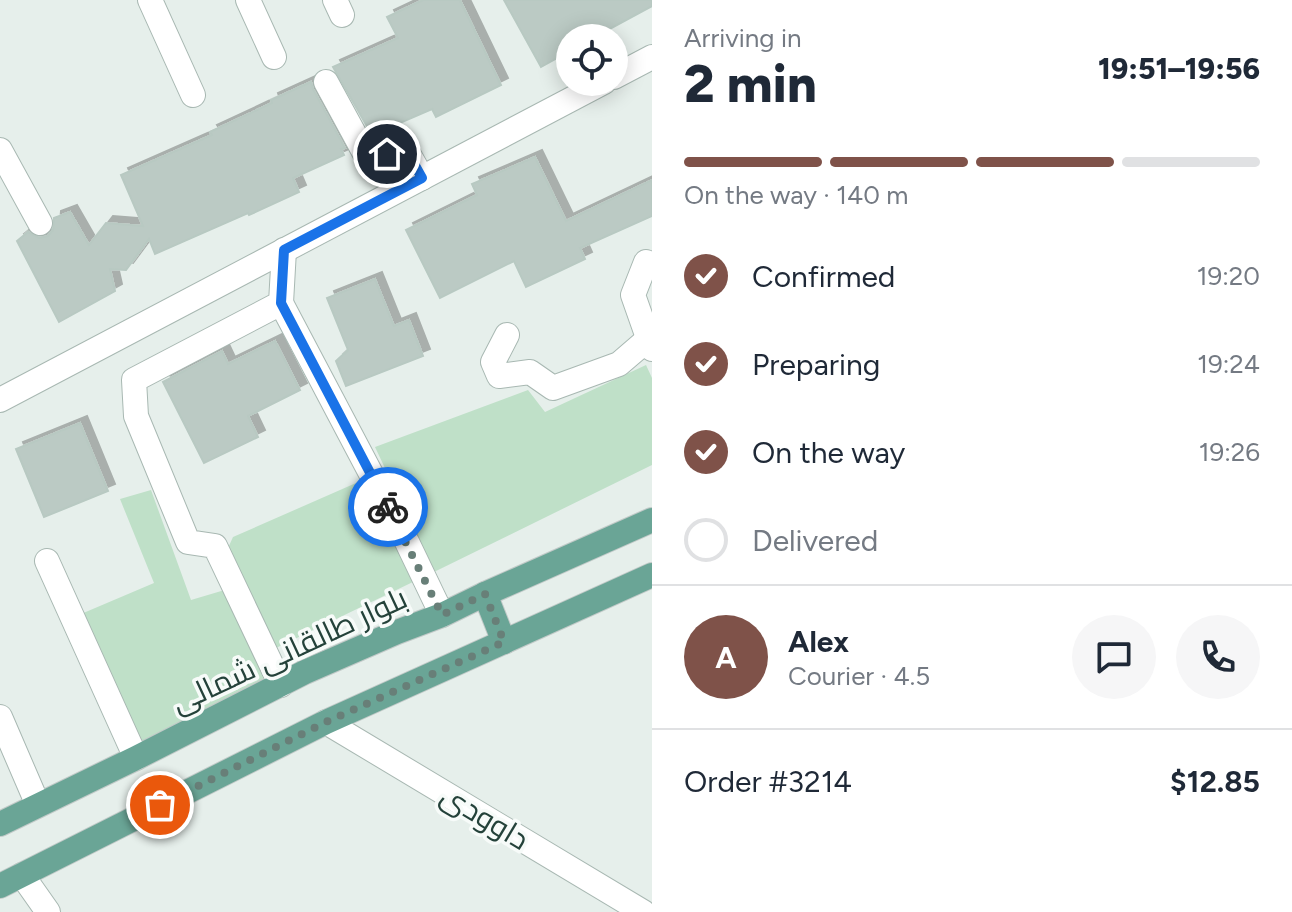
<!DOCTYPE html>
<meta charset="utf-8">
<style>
body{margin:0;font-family:Figtree,Cairo,sans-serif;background:#f6f6f7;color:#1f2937;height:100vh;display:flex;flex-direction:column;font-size:30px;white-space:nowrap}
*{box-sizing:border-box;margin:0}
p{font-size:26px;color:#747a83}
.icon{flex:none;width:44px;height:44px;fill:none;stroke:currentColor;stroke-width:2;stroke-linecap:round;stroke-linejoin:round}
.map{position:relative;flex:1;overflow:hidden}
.panel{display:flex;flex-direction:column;background:#fff;width:640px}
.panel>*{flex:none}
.fabs{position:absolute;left:556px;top:24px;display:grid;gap:16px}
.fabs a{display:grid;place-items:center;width:72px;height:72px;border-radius:50%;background:#fff;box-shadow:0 4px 20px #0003;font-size:40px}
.pin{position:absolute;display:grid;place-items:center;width:68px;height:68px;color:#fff;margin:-34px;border:4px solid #fff;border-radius:50%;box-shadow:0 2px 8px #0007}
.courier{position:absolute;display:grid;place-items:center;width:80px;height:80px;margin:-40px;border:6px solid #1a73e8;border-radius:50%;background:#fff;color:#222;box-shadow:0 2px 10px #0007}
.head em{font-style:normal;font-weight:800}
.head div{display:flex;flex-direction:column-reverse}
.head{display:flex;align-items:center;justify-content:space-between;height:136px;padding:0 32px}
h1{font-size:52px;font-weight:800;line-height:60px}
.bar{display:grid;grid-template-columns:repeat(4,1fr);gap:12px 8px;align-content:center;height:96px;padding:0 32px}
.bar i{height:10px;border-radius:6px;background:#e0e1e3}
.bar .active{background:#7f5249}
.bar p{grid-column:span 4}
.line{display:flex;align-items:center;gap:20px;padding:0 32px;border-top:2px solid #e0e1e3}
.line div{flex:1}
.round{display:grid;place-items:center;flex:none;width:84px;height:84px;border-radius:42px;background:#f6f6f7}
ol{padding:0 32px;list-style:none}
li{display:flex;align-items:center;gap:24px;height:88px}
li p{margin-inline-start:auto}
li .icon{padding:8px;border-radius:50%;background:#7f5249;color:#fff;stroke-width:4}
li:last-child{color:#747a83}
li i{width:44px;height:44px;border:4px solid #e0e1e3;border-radius:50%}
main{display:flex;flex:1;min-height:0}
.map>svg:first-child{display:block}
</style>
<main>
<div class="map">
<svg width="652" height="912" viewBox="0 0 652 912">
<defs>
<filter id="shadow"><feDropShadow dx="7" dy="-7" stdDeviation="0" flood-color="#0004"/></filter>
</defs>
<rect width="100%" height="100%" fill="#e6efeb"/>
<g fill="#bfe0c8">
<path d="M 646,365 L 652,378 L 652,465 L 434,572 L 375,447 L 528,390 L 545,412 Z"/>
<path d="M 365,476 L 415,581 L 276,648 L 228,548 L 233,537 L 356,483 Z"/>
<path d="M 151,490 L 191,600 L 228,589 L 270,680 L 140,746 L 81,614 L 154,583 L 120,499 Z"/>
</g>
<g fill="#bbcac4" stroke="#b8c9c2" stroke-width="2" filter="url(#shadow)">
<path d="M 423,0 L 460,0 L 501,85 L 436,117 L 432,109 L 372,135 L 333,67 L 398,38 L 387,17 Z"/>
<path d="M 504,0 L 652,0 L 652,6 L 593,38 L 570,38 L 570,51 L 541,67 Z"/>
<path d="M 311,82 L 313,89 L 345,148 L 341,149 L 344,155 L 293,178 L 299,192 L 249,215 L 248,213 L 155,254 L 149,239 L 126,270 L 110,269 L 115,291 L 59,322 L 17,241 L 28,232 L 39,238 L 48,236 L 53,230 L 54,218 L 70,212 L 89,245 L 106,223 L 143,226 L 121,175 L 212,135 L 210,132 L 272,103 L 271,100 Z"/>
<path d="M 535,157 L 566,221 L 652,180 L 652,216 L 580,248 L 585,259 L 526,287 L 514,261 L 440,298 L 406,230 L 477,195 L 472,184 Z"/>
<path d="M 375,279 L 394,326 L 409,320 L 423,356 L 346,386 L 336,361 L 348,350 L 327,298 Z"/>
<path d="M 275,341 L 300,390 L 248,416 L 258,437 L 204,463 L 163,382 L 222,351 L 228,364 Z"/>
<path d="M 80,423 L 108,491 L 44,517 L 16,449 Z"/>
</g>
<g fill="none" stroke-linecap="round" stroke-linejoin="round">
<g stroke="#a8b8b2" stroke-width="26">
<g id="minor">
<path d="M 150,0 L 193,95"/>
<path d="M 248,0 L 274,57"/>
<path d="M 335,0 L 342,15"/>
<path d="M 614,77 L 652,57"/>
<path d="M 326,82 L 369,161 L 404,146 L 422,178"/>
<path d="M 0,150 L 40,223"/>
<path d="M 646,262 L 633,295 L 652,349"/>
<path d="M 281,303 L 407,542 L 442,615"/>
<path d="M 507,335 L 493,362 L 499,376 L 530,372 L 553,388 L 619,364 L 648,339"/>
<path d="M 0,400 L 604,82"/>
<path d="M 47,561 L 136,758"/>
<path d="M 281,685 L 215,546 L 188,542 L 136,416 L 134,380 L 281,303 L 284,250"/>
<path d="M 0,717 L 38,805"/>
<path d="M 326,722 L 643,912"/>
<path d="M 22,875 L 48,912"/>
</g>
</g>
<g stroke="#c2cac8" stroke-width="26">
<g id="major">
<path d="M 485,594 L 504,642"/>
<path d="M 0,824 L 136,758 L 305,672 L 397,632 L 442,615 L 485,594 L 652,520"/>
<path d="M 0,886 L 326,722 L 652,575"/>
</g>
</g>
<use href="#minor" stroke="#fff" stroke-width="24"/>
<use href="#major" stroke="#6aa596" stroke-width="24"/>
</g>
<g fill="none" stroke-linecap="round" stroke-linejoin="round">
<path stroke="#687f78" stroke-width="8" stroke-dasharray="0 14.4" d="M 160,805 L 326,722 L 504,642 L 485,594 L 442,615 L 388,507"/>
<path stroke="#1a73e8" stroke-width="10" d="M 387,154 L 404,146 L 422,178 L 284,250 L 281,303 L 388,507"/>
</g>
<g text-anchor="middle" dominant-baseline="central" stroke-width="7" stroke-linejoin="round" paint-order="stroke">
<g font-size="30" fill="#24423a" stroke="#f7fbf9">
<text transform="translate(289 650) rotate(-25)">بلوار طالقانی شمالی</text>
<text transform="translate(485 817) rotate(31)">داوودی</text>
</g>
</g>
</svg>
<div class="fabs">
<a><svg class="icon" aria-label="locate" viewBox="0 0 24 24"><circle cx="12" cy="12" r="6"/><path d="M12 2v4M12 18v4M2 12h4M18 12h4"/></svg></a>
</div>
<div class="pin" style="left:160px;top:805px;background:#ea580c"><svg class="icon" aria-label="bag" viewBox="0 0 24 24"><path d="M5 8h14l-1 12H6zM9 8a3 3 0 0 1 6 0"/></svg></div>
<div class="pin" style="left:387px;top:154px;background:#1f2937"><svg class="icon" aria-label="home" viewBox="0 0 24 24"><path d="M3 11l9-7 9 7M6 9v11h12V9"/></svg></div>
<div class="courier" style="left:388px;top:507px"><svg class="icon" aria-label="bike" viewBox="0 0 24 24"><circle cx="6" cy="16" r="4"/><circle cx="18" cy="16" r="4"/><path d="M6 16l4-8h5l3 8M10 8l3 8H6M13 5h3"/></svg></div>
</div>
<section class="panel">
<div class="head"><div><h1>2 min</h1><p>Arriving in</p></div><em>19:51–19:56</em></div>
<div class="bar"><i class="active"></i><i class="active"></i><i class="active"></i><i></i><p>On the way · 140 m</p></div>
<ol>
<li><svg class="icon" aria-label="check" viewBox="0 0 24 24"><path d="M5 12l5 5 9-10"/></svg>Confirmed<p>19:20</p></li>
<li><svg class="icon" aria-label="check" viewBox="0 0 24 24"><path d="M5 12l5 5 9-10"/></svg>Preparing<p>19:24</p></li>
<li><svg class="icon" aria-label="check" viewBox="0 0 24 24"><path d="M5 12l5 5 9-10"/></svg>On the way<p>19:26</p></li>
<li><i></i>Delivered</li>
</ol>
<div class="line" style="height:144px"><b class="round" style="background:#7f5249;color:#fff">A</b><div><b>Alex</b><p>Courier · 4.5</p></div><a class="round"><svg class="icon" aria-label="chat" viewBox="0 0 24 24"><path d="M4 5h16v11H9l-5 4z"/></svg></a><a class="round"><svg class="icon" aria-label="phone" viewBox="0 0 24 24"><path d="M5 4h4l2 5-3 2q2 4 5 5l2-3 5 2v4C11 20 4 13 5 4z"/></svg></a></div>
<div class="line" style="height:104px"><div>Order #3214</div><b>$12.85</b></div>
</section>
</main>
